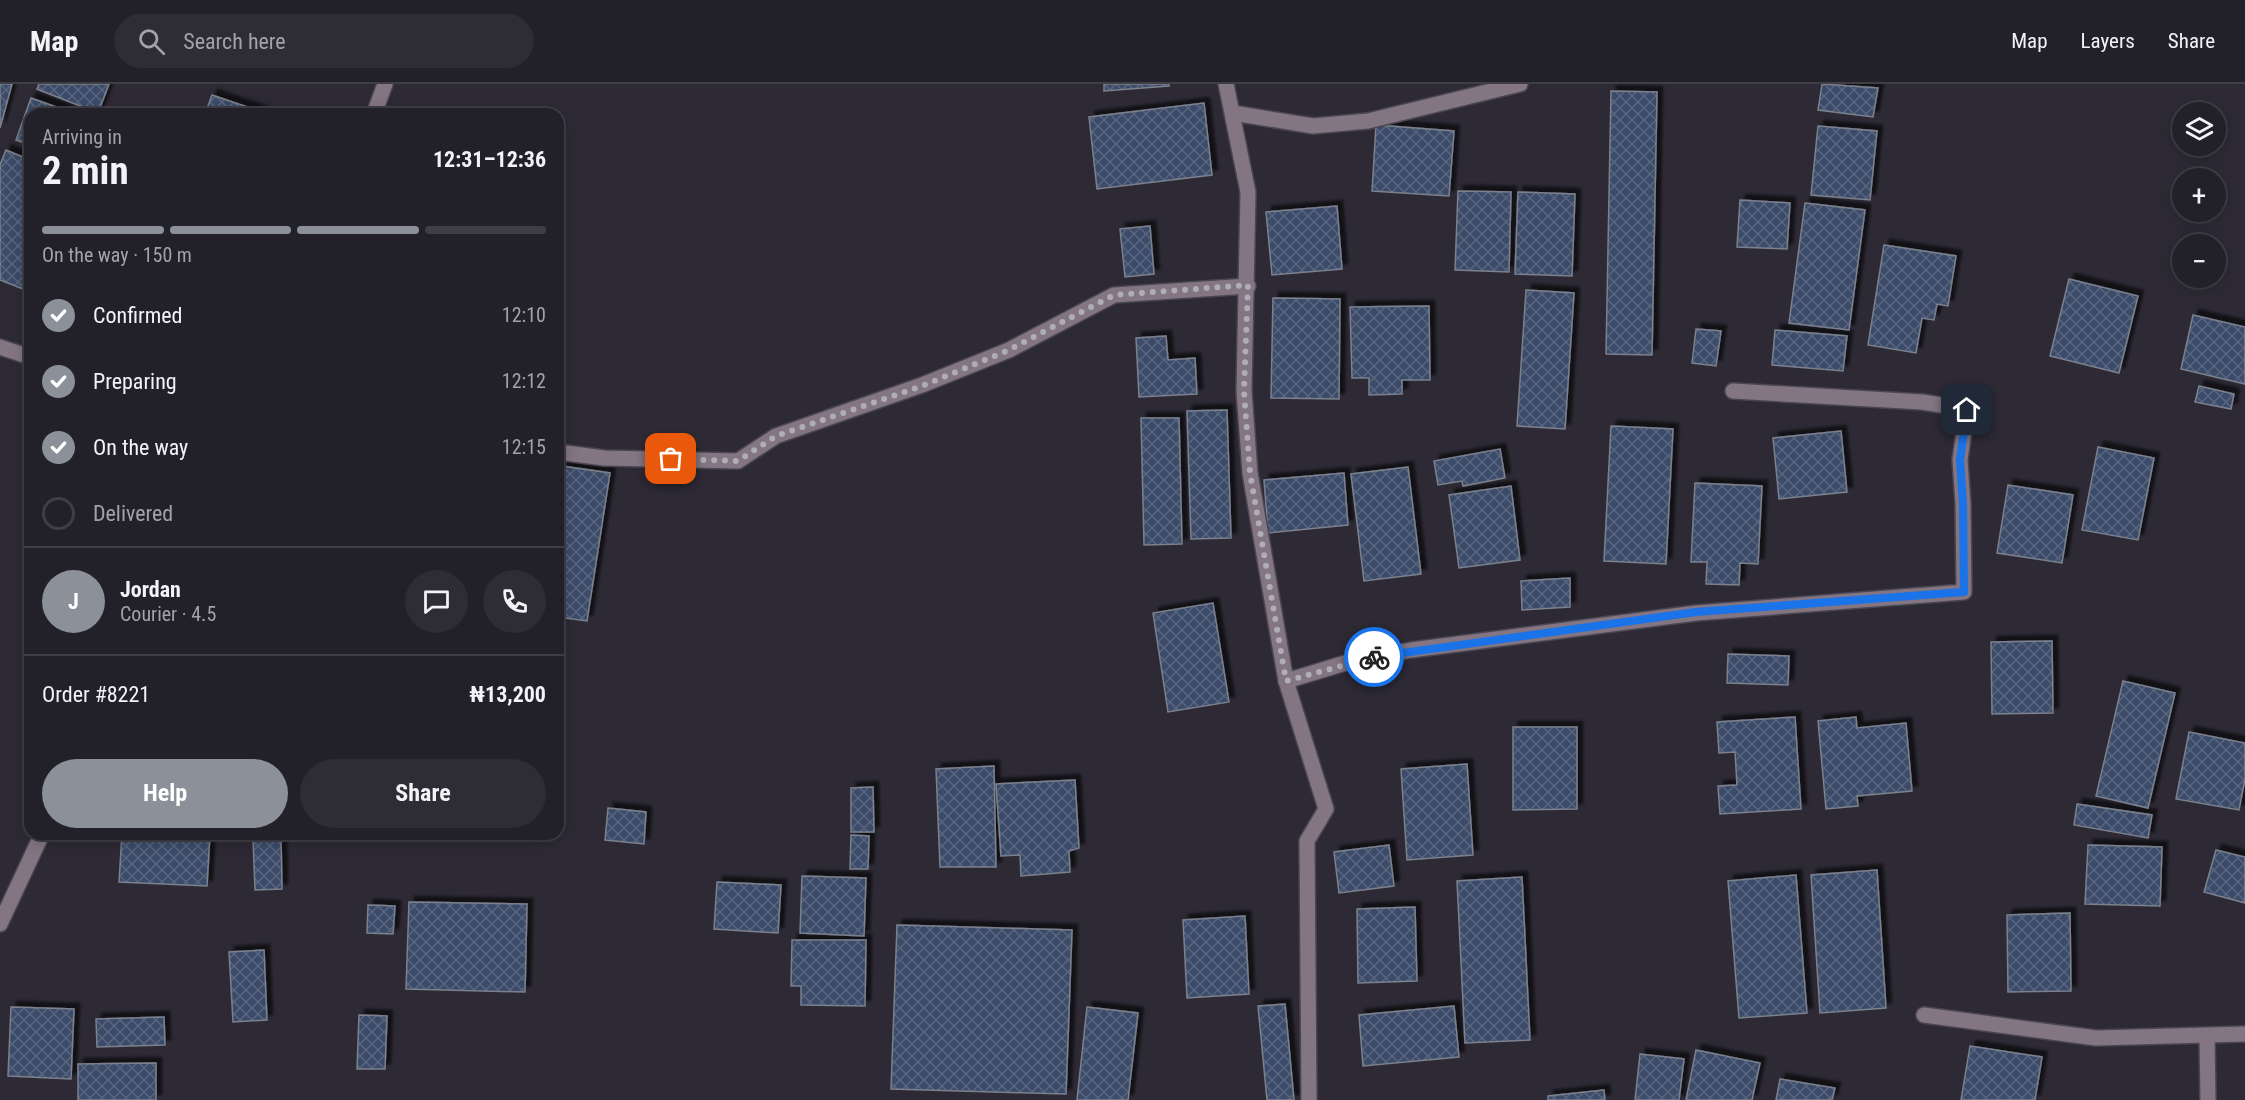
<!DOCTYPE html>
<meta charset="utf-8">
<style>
body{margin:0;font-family:"Roboto Condensed",sans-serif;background:#2e2d34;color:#f1f3f6;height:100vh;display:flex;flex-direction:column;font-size:22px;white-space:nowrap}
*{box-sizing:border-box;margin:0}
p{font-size:20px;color:#a2a3a8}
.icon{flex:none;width:33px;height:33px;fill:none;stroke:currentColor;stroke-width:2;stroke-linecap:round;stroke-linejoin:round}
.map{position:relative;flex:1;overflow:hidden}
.sheet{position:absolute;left:24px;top:24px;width:540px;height:732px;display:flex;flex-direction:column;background:#222028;border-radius:18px;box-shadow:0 3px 15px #0003,0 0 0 2px #3f3e45}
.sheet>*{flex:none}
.buttons{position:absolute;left:2172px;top:18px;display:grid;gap:12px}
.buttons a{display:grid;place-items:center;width:54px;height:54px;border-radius:50%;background:#222028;box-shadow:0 3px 15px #0003,0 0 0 2px #3f3e45;font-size:30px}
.pin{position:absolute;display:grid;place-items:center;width:51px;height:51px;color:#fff;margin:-26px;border-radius:12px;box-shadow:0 3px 9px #0006}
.courier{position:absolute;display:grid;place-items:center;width:60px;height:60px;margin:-30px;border:4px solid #1a73e8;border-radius:50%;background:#fff;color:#222;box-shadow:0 2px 8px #0007}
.summary em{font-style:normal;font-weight:700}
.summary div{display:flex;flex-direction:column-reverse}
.summary{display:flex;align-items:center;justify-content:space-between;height:102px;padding:0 18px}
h1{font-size:39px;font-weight:700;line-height:45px}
.bar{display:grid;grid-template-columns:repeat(4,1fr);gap:9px 6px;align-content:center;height:72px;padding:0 18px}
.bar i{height:8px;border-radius:4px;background:#3f3e45}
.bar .selected{background:#8c9099}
.bar p{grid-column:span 4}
.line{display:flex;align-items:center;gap:15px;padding:0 18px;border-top:2px solid #3f3e45}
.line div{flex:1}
.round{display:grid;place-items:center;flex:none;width:63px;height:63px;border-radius:32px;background:#2e2d34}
ol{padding:0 18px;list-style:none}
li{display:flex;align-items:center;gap:18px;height:66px}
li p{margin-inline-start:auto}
li .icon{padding:6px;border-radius:50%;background:#8c9099;color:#fff;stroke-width:4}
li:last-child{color:#a2a3a8}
li i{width:33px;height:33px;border:3px solid #3f3e45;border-radius:50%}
.button{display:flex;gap:12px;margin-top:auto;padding:12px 18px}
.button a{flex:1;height:69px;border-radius:36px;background:#8c9099;color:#fff;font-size:24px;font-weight:700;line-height:69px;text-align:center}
.button a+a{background:#2e2d34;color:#f1f3f6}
header{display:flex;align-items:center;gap:36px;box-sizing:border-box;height:84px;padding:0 30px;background:#222028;border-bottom:2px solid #3f3e45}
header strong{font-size:28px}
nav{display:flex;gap:33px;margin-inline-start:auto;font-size:21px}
.search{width:420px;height:54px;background:#2e2d34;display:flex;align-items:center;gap:15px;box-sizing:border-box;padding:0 21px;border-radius:33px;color:#a2a3a8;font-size:22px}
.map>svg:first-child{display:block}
</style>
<header>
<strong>Map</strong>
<div class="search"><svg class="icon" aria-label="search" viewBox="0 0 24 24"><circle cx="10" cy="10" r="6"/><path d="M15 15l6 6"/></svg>Search here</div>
<nav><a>Map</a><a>Layers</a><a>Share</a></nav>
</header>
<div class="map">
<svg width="2245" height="1016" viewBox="0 0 2245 1016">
<defs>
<pattern id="building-cross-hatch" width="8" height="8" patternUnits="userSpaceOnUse" patternTransform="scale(1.5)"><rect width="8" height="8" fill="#3b4b69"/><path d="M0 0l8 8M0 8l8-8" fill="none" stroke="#58667f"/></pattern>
<filter id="shadow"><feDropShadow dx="5.5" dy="-5.5" stdDeviation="1.5" flood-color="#0009"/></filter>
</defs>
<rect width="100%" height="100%" fill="#2d2a35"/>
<g fill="url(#building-cross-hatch)" stroke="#7b818d" stroke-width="1.5" filter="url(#shadow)">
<path d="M 0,0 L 12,0 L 0,44 Z"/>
<path d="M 39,0 L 109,0 L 98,29 L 37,5 Z"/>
<path d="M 1104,0 L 1169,0 L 1169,2 L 1104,7 Z"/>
<path d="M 1822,0 L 1878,4 L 1873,33 L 1818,26 Z"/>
<path d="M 1611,7 L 1657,8 L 1652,271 L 1606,270 Z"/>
<path d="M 212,11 L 268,30 L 205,30 Z"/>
<path d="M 31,14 L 76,30 L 30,30 L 30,61 L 16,56 Z"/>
<path d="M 1204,19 L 1212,91 L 1097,105 L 1089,33 Z"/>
<path d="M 1376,41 L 1454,47 L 1449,112 L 1372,107 Z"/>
<path d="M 1818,42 L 1877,47 L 1870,116 L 1811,111 Z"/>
<path d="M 6,66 L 30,76 L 30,187 L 23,205 L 0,196 L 0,81 Z"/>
<path d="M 1458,107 L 1511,108 L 1509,188 L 1455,186 Z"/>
<path d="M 1518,108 L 1575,110 L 1572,192 L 1515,190 Z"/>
<path d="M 1740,116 L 1790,119 L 1787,165 L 1737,163 Z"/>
<path d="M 1805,119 L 1865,126 L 1849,246 L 1789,239 Z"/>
<path d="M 1337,122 L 1342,185 L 1272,191 L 1266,128 Z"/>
<path d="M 1150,142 L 1154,190 L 1125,193 L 1120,145 Z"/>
<path d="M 1884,161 L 1956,172 L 1948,222 L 1937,220 L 1934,236 L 1922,234 L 1916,269 L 1868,261 Z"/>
<path d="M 2069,195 L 2138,212 L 2119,289 L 2050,272 Z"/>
<path d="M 1526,206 L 1574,209 L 1565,345 L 1517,342 Z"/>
<path d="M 1273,214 L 1340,215 L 1339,315 L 1271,314 Z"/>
<path d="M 1429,222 L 1430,296 L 1402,296 L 1402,310 L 1369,311 L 1369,294 L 1352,294 L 1350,223 Z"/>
<path d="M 2193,231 L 2245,243 L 2245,300 L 2181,285 Z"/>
<path d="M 1696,245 L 1721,247 L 1716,282 L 1692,279 Z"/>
<path d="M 1775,246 L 1847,252 L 1843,287 L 1772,281 Z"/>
<path d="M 1166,252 L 1168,276 L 1195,274 L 1197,310 L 1139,313 L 1136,254 Z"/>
<path d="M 2199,302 L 2234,310 L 2231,325 L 2195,318 Z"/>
<path d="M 1227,326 L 1231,454 L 1191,455 L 1187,327 Z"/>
<path d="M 1141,334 L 1179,334 L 1182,460 L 1144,461 Z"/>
<path d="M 1611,342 L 1673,345 L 1666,480 L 1604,477 Z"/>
<path d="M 1841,347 L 1847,408 L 1779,415 L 1773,354 Z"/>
<path d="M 2098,363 L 2154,374 L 2138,456 L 2082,446 Z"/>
<path d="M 1500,365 L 1505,394 L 1463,402 L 1462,397 L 1438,401 L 1434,377 Z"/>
<path d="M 562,382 L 610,389 L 587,537 L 558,533 L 558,405 Z"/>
<path d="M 1408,383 L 1421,490 L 1364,497 L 1351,390 Z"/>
<path d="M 1344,389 L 1348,441 L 1268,449 L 1264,396 Z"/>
<path d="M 1695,399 L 1762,402 L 1758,480 L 1740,479 L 1739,501 L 1706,500 L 1707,478 L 1691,478 Z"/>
<path d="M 2008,401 L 2073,411 L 2062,479 L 1997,469 Z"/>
<path d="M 1511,402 L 1520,476 L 1459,484 L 1449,411 Z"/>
<path d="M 1570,494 L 1570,523 L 1522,526 L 1521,497 Z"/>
<path d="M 1213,519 L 1229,618 L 1168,628 L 1153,529 Z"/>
<path d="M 2052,557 L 2053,629 L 1992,630 L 1991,558 Z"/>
<path d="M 1728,570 L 1789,572 L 1788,601 L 1727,599 Z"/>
<path d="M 2123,597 L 2175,609 L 2148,724 L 2096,712 Z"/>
<path d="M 1795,633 L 1801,725 L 1720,730 L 1718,702 L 1737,701 L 1735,668 L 1719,669 L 1717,638 Z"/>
<path d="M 1856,633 L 1857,644 L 1906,639 L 1912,707 L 1857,712 L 1858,722 L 1826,725 L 1818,637 Z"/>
<path d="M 1513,643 L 1577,643 L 1577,725 L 1513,726 Z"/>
<path d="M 2189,648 L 2245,659 L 2245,695 L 2239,726 L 2176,715 Z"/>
<path d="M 1467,680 L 1473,771 L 1407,776 L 1401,685 Z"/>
<path d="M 994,682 L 996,783 L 940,783 L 936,685 Z"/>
<path d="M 1075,696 L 1079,764 L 1069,767 L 1070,788 L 1021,792 L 1020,771 L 1001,772 L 996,700 Z"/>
<path d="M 873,703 L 874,748 L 851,748 L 851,704 Z"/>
<path d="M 2077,720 L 2152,731 L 2148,754 L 2074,741 Z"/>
<path d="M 608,724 L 646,728 L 644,760 L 605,756 Z"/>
<path d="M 122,750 L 210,750 L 207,802 L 119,798 Z"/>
<path d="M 851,751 L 869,752 L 868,785 L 850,785 Z"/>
<path d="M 281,754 L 282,805 L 255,806 L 253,755 Z"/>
<path d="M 1389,761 L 1394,802 L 1339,809 L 1334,768 Z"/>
<path d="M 2088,761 L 2162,763 L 2160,822 L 2085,820 Z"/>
<path d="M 2216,766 L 2245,773 L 2245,819 L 2204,808 Z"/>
<path d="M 1877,786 L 1886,924 L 1820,929 L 1811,791 Z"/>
<path d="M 1796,791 L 1807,929 L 1739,934 L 1728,797 Z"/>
<path d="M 802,792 L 866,794 L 864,852 L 800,849 Z"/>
<path d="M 1522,793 L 1530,956 L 1465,959 L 1457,797 Z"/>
<path d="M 717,798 L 781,801 L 778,849 L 714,845 Z"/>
<path d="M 409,818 L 527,820 L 525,908 L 406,905 Z"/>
<path d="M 368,821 L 395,822 L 393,850 L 367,849 Z"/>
<path d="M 1415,823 L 1417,897 L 1358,899 L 1357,825 Z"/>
<path d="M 2070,829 L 2071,907 L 2008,908 L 2007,831 Z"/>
<path d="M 1245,832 L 1249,910 L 1187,914 L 1183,836 Z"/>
<path d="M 897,841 L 1072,846 L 1066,1010 L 891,1005 Z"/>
<path d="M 792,856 L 866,856 L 865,922 L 801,921 L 801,902 L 791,902 Z"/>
<path d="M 264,866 L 267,936 L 233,938 L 229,868 Z"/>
<path d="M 1285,920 L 1294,1016 L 1267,1016 L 1258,922 Z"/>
<path d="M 1454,922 L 1459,973 L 1363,982 L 1359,931 Z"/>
<path d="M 11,923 L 74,925 L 71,995 L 8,992 Z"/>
<path d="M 1087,923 L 1138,929 L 1128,1016 L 1077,1016 Z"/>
<path d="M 359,931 L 387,932 L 385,985 L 357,985 Z"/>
<path d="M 164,933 L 165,961 L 97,963 L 96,935 Z"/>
<path d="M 1970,962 L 2042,973 L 2035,1016 L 1961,1016 Z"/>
<path d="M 1696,966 L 1760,979 L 1752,1016 L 1686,1016 Z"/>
<path d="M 1640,970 L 1684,975 L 1679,1016 L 1635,1016 Z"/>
<path d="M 156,979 L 156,1016 L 78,1016 L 78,980 Z"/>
<path d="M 1780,995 L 1835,1004 L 1832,1016 L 1776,1016 Z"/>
<path d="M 1604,1006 L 1605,1016 L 1548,1016 L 1548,1012 Z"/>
</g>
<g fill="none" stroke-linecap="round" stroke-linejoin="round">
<g stroke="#494651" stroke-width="18">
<g id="minor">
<path d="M 1226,0 L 1248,108 L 1244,307 L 1250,389 L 1286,597 L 1326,725 L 1307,757 L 1309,1016"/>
<path d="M 1233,29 L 1313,42 L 1368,37 L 1520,0"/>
<path d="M 374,30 L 385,0"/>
<path d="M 0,263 L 30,273"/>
<path d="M 558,368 L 604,374 L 738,377 L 776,352 L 922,301 L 1009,266 L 1114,211 L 1248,202"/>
<path d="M 1286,597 L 1352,577 L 1411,566 L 1696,529 L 1964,508 L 1963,420 L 1960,376 L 1967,325 L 1922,318 L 1733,307"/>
<path d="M 0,840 L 42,750"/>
<path d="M 1924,931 L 2096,954 L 2245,950"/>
<path d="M 2207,952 L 2208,1016"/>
</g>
</g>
<use href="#minor" stroke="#837581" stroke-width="15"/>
</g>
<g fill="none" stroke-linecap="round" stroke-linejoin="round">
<path stroke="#afadb6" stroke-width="6" stroke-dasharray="0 10.8" d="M 671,375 L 738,377 L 776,352 L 922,302 L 1009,266 L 1114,211 L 1248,201 L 1244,307 L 1250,389 L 1286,597 L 1374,573"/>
<path stroke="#1a73e8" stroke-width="8" d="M 1374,573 L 1696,528 L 1964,508 L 1963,420 L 1960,376 L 1967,326"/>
</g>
</svg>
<div class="buttons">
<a><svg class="icon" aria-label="layers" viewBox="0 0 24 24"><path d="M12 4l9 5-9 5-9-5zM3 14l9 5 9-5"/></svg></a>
<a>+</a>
<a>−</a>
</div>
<div class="pin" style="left:671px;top:375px;background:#ea580c"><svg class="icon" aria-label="bag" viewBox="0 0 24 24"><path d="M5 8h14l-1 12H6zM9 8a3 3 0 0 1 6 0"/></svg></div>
<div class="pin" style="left:1967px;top:326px;background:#1f2937"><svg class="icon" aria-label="home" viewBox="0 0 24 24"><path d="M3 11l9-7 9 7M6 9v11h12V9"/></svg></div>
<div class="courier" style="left:1374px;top:573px"><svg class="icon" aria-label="bike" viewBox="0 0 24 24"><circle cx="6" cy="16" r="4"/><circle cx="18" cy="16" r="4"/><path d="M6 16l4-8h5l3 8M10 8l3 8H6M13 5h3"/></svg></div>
<section class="sheet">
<div class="summary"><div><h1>2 min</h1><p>Arriving in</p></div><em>12:31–12:36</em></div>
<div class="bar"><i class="selected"></i><i class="selected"></i><i class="selected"></i><i></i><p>On the way · 150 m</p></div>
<ol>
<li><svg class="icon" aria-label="check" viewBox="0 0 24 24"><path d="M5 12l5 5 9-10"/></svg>Confirmed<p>12:10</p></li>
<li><svg class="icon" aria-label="check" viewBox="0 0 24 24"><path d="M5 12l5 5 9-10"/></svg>Preparing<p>12:12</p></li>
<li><svg class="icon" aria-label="check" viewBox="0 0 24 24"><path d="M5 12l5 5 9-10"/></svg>On the way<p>12:15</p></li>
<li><i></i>Delivered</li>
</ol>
<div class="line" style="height:108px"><b class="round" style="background:#8c9099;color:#fff">J</b><div><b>Jordan</b><p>Courier · 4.5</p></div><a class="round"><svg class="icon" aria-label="chat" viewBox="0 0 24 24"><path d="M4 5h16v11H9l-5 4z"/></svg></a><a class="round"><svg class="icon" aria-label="phone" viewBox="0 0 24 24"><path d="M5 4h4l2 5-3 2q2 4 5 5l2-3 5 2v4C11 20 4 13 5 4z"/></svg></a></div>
<div class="line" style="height:78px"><div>Order #8221</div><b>₦13,200</b></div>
<div class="button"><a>Help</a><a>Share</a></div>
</section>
</div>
